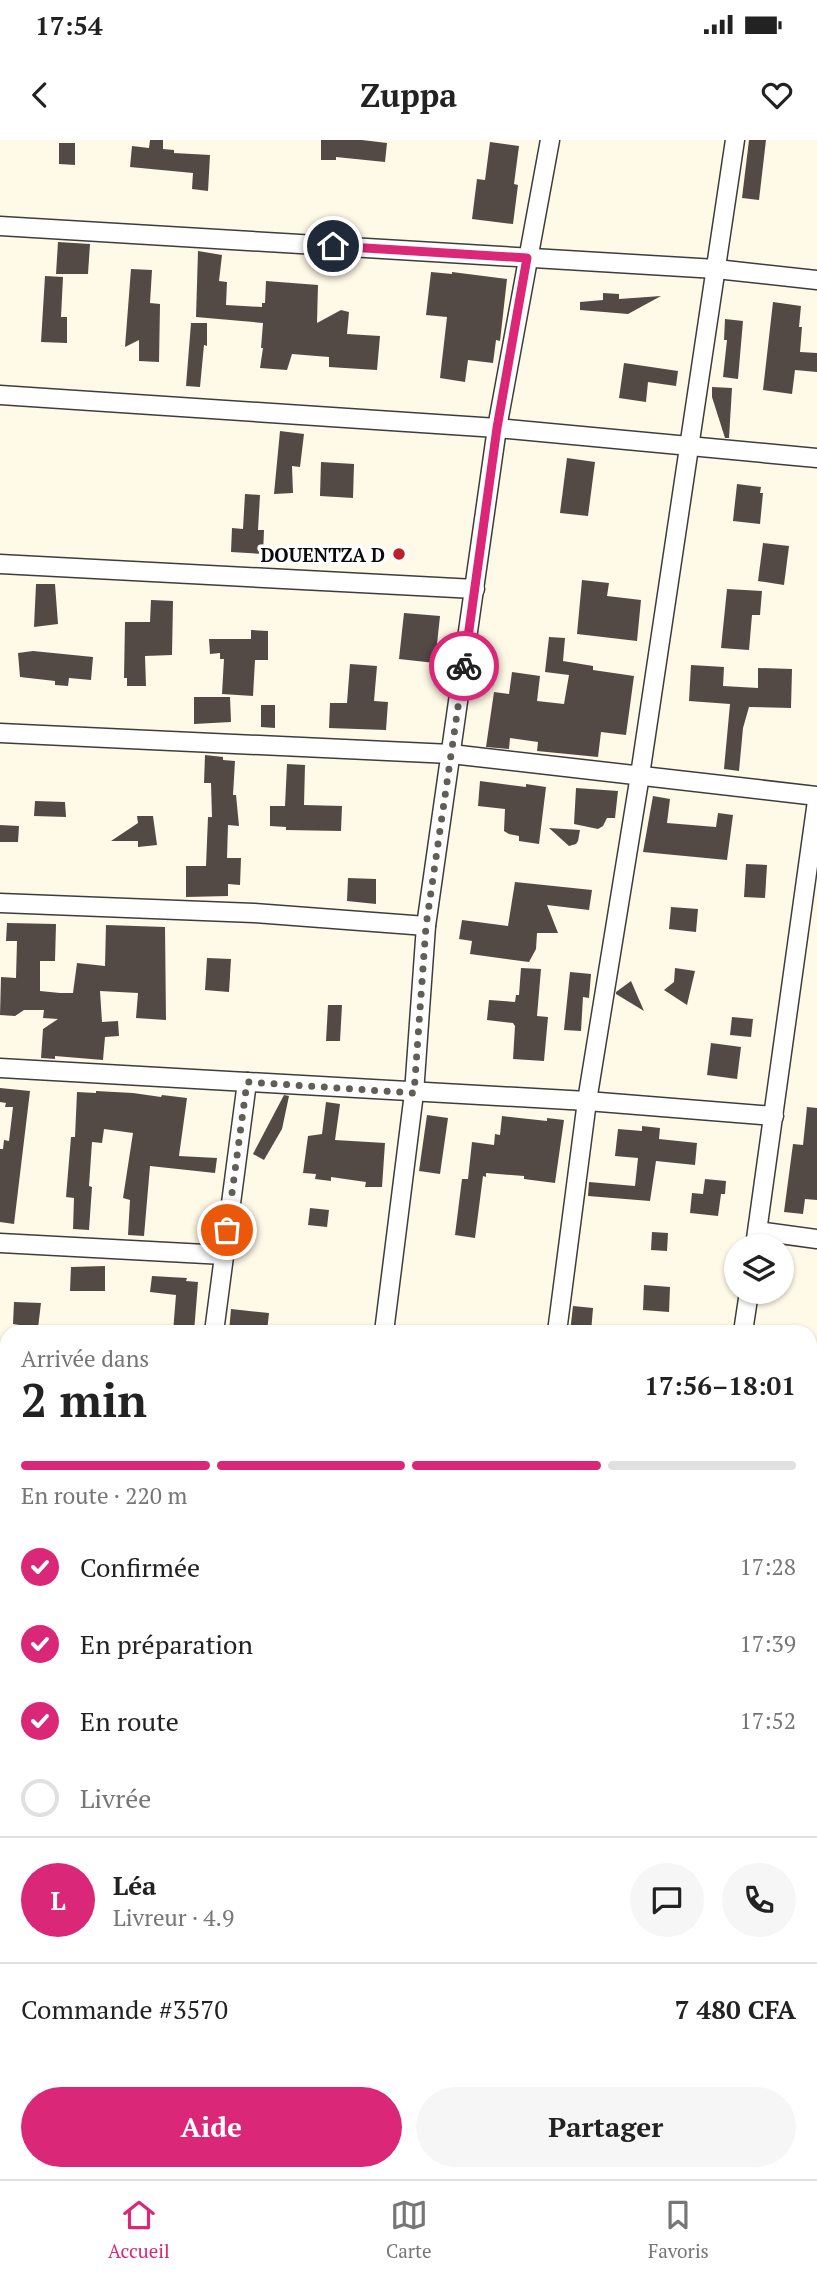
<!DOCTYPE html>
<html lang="fr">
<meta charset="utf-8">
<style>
body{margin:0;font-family:"PT Serif",serif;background:#f6f6f6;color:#222;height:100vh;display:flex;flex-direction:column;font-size:26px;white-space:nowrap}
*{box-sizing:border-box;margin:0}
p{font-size:23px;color:#767676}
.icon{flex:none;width:38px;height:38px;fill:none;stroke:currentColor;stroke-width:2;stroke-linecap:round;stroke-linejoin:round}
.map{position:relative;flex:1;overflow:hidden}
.side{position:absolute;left:0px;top:1185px;width:817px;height:856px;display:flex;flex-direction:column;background:#fff;border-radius:21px 21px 0 0;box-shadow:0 2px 5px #0004}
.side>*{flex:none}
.fabs{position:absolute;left:724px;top:1094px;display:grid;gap:14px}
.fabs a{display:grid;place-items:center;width:70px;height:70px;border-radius:50%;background:#fff;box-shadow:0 2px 5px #0004;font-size:35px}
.pin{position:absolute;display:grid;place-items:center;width:60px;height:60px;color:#fff;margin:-30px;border:4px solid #fff;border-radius:50%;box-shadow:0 2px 7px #0007}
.courier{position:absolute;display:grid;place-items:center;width:70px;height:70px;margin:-35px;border:5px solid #db2777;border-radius:50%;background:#fff;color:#222;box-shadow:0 2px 9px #0007}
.head em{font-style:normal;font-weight:700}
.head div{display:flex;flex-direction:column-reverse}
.head{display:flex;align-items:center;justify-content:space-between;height:119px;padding:0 21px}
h1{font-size:46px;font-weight:700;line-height:52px}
.bar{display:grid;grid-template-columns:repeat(4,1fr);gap:10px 7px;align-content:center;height:84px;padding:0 21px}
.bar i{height:9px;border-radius:5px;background:#e0e0e0}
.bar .selected{background:#db2777}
.bar p{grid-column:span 4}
.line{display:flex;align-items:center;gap:18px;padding:0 21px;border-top:2px solid #e0e0e0}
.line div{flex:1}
.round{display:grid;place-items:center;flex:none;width:74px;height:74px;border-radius:37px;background:#f6f6f6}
ol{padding:0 21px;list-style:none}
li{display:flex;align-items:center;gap:21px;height:77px}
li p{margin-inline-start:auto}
li .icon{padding:7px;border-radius:50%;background:#db2777;color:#fff;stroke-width:4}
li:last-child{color:#767676}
li i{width:38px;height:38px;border:4px solid #e0e0e0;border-radius:50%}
.cta{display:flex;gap:14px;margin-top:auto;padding:14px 21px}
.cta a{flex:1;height:80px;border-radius:42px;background:#db2777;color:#fff;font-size:28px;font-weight:700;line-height:80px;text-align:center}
.cta a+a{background:#f6f6f6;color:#222}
.status{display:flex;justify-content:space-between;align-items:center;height:49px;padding:0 35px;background:#fff;direction:ltr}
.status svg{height:19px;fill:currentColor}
header{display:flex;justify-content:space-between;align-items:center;height:91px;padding:0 21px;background:#fff;font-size:32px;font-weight:700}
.tab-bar{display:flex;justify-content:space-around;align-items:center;height:98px;border-top:2px solid #e0e0e0;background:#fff;font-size:19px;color:#767676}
.tab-bar a{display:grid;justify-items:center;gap:4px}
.tab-bar .selected{color:#db2777}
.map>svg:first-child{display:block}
</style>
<div class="status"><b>17:54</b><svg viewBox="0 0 49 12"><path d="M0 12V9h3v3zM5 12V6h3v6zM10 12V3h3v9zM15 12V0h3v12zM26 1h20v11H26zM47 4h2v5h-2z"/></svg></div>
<header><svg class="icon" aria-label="back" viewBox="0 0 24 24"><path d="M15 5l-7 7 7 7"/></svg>Zuppa<svg class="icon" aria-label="heart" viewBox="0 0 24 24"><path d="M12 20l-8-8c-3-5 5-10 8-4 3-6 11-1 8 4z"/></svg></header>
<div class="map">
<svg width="817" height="2039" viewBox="0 0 817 2039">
<rect width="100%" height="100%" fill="#fff9e7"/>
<g fill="#534a46">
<path d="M 150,0 L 163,0 L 163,9 L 174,10 L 174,13 L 210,15 L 208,51 L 192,49 L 193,33 L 130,27 L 132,6 L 149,8 Z"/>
<path d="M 321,0 L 362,0 L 387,3 L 385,22 L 336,17 L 336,20 L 321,20 Z"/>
<path d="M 749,0 L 766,0 L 759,60 L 742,58 Z"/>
<path d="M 490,2 L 519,6 L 514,44 L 518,45 L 513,84 L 472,79 L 477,39 L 485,40 Z"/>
<path d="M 59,3 L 75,3 L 75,25 L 59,24 Z"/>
<path d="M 58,102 L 90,104 L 88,134 L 56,134 Z"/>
<path d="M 198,111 L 222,115 L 219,141 L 227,142 L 226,165 L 262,167 L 262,163 L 265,163 L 266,141 L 318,145 L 317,183 L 341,170 L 349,172 L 347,194 L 380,196 L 377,230 L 329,227 L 329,217 L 292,214 L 287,230 L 260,228 L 263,208 L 261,208 L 263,183 L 196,177 Z"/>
<path d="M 131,129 L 152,130 L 150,163 L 160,164 L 159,222 L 139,221 L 139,200 L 125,207 Z"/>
<path d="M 431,132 L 452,134 L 452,132 L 507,139 L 500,201 L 496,200 L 493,223 L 468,220 L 465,242 L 440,238 L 447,177 L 426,175 Z"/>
<path d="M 45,136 L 63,137 L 61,177 L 67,177 L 67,203 L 41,202 Z"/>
<path d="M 603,153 L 619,154 L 619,159 L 661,156 L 628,174 L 580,170 L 580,162 L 603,160 Z"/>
<path d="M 773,162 L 801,166 L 799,187 L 802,187 L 800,212 L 817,213 L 817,232 L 795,230 L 792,254 L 763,250 Z"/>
<path d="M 725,179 L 743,181 L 738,239 L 723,237 L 727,200 L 724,200 Z"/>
<path d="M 191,183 L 207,183 L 207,206 L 204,205 L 200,247 L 186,246 Z"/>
<path d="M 624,223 L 678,231 L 676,246 L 648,242 L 646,262 L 619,258 Z"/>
<path d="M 712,247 L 732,248 L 729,298 L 725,298 L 712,257 Z"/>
<path d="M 280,291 L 304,294 L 300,327 L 292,326 L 293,353 L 274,354 Z"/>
<path d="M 567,318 L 595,322 L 588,376 L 560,373 Z"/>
<path d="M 321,322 L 354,324 L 353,358 L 320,356 Z"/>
<path d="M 737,344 L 761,347 L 760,353 L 763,353 L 760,384 L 733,381 Z"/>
<path d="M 245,354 L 260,355 L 258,390 L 264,390 L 263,414 L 231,412 L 232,388 L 243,389 Z"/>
<path d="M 763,403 L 789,406 L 784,445 L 758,441 Z"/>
<path d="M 582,440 L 609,443 L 607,456 L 641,460 L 637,501 L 577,494 Z"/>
<path d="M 36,444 L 55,444 L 58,484 L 34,487 Z"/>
<path d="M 727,449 L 762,451 L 760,475 L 752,475 L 749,510 L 721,508 Z"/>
<path d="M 151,460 L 173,461 L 172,515 L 145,516 L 146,546 L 127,546 L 127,538 L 124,538 L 125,482 L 150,482 Z"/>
<path d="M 404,473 L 440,476 L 435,523 L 399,519 Z"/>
<path d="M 251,490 L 268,491 L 268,520 L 255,520 L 253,556 L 222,554 L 224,519 L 220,519 L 220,513 L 210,514 L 209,499 L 251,499 Z"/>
<path d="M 549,497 L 565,498 L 563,521 L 593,526 L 593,530 L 634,536 L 626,595 L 601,592 L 598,617 L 537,611 L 538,602 L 510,598 L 509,609 L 486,607 L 494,552 L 509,554 L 512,532 L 540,536 L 537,561 L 564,564 L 569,535 L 545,532 Z"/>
<path d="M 33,511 L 93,517 L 91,540 L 69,538 L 68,546 L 55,545 L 55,541 L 20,537 L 18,513 Z"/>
<path d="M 350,524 L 377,526 L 374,561 L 388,562 L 386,590 L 329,588 L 330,563 L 347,563 Z"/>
<path d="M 691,525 L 724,527 L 723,546 L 758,548 L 758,528 L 792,529 L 791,568 L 749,567 L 743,588 L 739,631 L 724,629 L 730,564 L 689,561 Z"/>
<path d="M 194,557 L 230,557 L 231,582 L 194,584 Z"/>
<path d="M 261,565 L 275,565 L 275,588 L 261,587 Z"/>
<path d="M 205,615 L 223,617 L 223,620 L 235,621 L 233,655 L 236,655 L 239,686 L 228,685 L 227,718 L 241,718 L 240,745 L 228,744 L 228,756 L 186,757 L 186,726 L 206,726 L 208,677 L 212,677 L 211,643 L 204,643 Z"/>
<path d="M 287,624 L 305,625 L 304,665 L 342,666 L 341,691 L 286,690 L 286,687 L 270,686 L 270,666 L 285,666 Z"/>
<path d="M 480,641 L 526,647 L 526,644 L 546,647 L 539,704 L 519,701 L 519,696 L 509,694 L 504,691 L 505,669 L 478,666 Z"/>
<path d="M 576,648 L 618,651 L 615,678 L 607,678 L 603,686 L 598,689 L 574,684 Z"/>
<path d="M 653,656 L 670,659 L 667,683 L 716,687 L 718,673 L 733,675 L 727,720 L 643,712 Z"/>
<path d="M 35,661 L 65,662 L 66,677 L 34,676 Z"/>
<path d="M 137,676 L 153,676 L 157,705 L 138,707 L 138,701 L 111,701 L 138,683 Z"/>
<path d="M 0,685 L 19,686 L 18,702 L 0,702 Z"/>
<path d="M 549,688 L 580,690 L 578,701 L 576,704 L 569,706 Z"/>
<path d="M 746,724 L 767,725 L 765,758 L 744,757 Z"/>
<path d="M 348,738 L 376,739 L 376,764 L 347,761 Z"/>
<path d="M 515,742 L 592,750 L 589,770 L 547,765 L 558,793 L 537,793 L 536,809 L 529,822 L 470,814 L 472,801 L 459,799 L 462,780 L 508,786 Z"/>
<path d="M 671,767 L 698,769 L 696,792 L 669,789 Z"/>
<path d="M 7,783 L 56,784 L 55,821 L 40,821 L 40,851 L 60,853 L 73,853 L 77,823 L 105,826 L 106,785 L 165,787 L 166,880 L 136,878 L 138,853 L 100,851 L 102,882 L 118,881 L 119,896 L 105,897 L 103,920 L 55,916 L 55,919 L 41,918 L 43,889 L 58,879 L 43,878 L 44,870 L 24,870 L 15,876 L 0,875 L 1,837 L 16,838 L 17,801 L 6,801 Z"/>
<path d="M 207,818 L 231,819 L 229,852 L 205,850 Z"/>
<path d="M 521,828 L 541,829 L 537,876 L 548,877 L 544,921 L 513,919 L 515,886 L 513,883 L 487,880 L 489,860 L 515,862 L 516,855 L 519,855 Z"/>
<path d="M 675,828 L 695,831 L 687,865 L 664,850 L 674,842 Z"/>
<path d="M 570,832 L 591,834 L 589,858 L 583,857 L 581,891 L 564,890 Z"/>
<path d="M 631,841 L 644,871 L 616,854 L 616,852 Z"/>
<path d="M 328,865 L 342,865 L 340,901 L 326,901 Z"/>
<path d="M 732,877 L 753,879 L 751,897 L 730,895 Z"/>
<path d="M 711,903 L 741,907 L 737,939 L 707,935 Z"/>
<path d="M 0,948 L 30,951 L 14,1084 L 0,1082 L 0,1009 L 3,1009 L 4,1000 L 9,1001 L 13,967 L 5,967 L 6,963 L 0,962 Z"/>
<path d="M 96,951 L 133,953 L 161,957 L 162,955 L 187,958 L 179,1016 L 217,1018 L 215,1033 L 150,1026 L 144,1096 L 128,1095 L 130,1060 L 123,1058 L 133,993 L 104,989 L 102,1003 L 92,1002 L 89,1046 L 92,1047 L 89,1090 L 73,1089 L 74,1058 L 66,1057 L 71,997 L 75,997 L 77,952 L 96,953 Z"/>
<path d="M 284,955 L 289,956 L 282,989 L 264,1020 L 253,1014 Z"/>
<path d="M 326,962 L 340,964 L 335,1000 L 385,1003 L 382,1047 L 365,1047 L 366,1042 L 331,1037 L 331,1041 L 315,1039 L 316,1034 L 303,1033 L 308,996 L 322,994 Z"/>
<path d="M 807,967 L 817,968 L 817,1060 L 805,1059 L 803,1074 L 784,1072 L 793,1004 L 803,1005 Z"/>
<path d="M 427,975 L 448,978 L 440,1034 L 419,1031 Z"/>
<path d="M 502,976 L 547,981 L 547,978 L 564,980 L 555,1043 L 524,1039 L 524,1036 L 486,1033 L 486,1037 L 483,1036 L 475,1098 L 455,1095 L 462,1039 L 468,1039 L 472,1002 L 494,1005 L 495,994 L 500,995 Z"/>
<path d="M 642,986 L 660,988 L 659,999 L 697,1003 L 695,1025 L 656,1021 L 650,1061 L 588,1056 L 589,1042 L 635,1046 L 638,1018 L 615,1016 L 618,989 L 642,991 Z"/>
<path d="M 705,1039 L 726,1041 L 725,1054 L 721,1054 L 718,1076 L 690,1073 L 692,1053 L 703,1054 Z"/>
<path d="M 310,1068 L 329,1070 L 327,1087 L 308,1085 Z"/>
<path d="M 652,1092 L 668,1093 L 667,1111 L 651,1110 Z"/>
<path d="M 105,1126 L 105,1151 L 70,1151 L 71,1127 Z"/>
<path d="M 152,1136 L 187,1138 L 186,1141 L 198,1142 L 194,1192 L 173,1192 L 176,1155 L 150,1152 Z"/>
<path d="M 644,1145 L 670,1147 L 669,1172 L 643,1170 Z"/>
<path d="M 14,1162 L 41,1163 L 38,1188 L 13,1184 Z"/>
<path d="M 573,1166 L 593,1168 L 591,1192 L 570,1192 Z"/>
<path d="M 231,1169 L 269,1173 L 267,1192 L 229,1192 Z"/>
</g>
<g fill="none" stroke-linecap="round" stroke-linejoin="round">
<g stroke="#3d3d3d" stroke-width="21">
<g id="minor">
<path d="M 0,86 L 716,129 L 817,140"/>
<path d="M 0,255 L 497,288 L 817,318"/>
<path d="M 0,424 L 475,449"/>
<path d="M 0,593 L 451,614 L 817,656"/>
<path d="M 0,763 L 254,773 L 426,786"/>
<path d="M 0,928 L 587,961 L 774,976"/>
<path d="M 758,1091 L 817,1099"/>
<path d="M 0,1103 L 224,1115"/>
<path d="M 755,1106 L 817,661"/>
<path d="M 214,1192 L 247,942"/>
<path d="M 384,1192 L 414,953 L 426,786 L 497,288 L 550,0"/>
<path d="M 557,1192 L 587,961 L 640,635 L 735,0"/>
<path d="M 743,1192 L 749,1152"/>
<path d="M 810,1258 L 817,1259"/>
<path d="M 0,1276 L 7,1276"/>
<path d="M 810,1341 L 817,1342"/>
<path d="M 0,1422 L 7,1422"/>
<path d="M 272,2039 L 273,2034"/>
<path d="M 636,2039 L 637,2034"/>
</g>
</g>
<g stroke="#2c2c2c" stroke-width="30">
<g id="secondary">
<path d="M 0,1684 L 7,1684"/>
<path d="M 810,1800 L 817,1801"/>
</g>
</g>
<use href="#minor" stroke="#fff" stroke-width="18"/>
<use href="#secondary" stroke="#fff1a2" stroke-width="26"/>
</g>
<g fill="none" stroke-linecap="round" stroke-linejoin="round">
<path stroke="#605e57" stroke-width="7" stroke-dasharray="0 12.6" d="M 227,1090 L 247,942 L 414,953 L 426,786 L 464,526"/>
<path stroke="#db2777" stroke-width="9" d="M 333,106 L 527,118 L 497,288 L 464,526"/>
</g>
<circle fill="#be1d2b" stroke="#fff" stroke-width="2.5" cx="399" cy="414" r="7"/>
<g text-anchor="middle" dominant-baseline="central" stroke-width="7" stroke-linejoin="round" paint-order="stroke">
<g font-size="19" font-weight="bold" fill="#0a0a0a" stroke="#fff" text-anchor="end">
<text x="385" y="414">DOUENTZA D</text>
</g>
</g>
</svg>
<div class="fabs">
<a><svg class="icon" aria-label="layers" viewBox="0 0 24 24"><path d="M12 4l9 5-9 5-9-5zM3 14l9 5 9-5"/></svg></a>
</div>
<div class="pin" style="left:227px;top:1090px;background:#ea580c"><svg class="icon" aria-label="bag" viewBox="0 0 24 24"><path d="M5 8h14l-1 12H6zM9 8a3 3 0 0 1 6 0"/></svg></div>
<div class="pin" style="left:333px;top:106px;background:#1f2937"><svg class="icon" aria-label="home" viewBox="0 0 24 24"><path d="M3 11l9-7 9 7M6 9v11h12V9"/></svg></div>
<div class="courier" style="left:464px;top:526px"><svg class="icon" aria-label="bike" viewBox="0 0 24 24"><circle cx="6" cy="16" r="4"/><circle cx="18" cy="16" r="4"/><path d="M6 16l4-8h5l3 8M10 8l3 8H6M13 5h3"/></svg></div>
<section class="side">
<div class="head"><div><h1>2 min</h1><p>Arrivée dans</p></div><em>17:56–18:01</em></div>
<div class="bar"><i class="selected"></i><i class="selected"></i><i class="selected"></i><i></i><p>En route · 220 m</p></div>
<ol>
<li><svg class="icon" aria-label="check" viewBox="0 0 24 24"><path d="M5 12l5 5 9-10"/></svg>Confirmée<p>17:28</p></li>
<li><svg class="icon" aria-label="check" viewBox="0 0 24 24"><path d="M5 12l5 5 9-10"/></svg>En préparation<p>17:39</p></li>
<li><svg class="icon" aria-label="check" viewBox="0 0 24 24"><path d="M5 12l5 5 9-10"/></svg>En route<p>17:52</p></li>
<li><i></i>Livrée</li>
</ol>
<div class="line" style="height:126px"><b class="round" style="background:#db2777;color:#fff">L</b><div><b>Léa</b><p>Livreur · 4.9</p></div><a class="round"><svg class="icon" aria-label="chat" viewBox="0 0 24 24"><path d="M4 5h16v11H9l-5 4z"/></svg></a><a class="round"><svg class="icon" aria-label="phone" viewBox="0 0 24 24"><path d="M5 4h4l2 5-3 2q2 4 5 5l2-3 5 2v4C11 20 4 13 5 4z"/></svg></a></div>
<div class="line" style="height:91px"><div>Commande #3570</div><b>7 480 CFA</b></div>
<div class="cta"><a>Aide</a><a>Partager</a></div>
</section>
</div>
<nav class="tab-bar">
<a class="selected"><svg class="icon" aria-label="home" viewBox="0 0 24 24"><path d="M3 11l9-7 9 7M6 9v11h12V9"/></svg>Accueil</a>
<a><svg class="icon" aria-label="map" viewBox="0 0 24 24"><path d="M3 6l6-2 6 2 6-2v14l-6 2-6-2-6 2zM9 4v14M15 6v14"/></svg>Carte</a>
<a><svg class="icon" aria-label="saved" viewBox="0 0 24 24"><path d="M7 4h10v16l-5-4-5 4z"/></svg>Favoris</a>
</nav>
